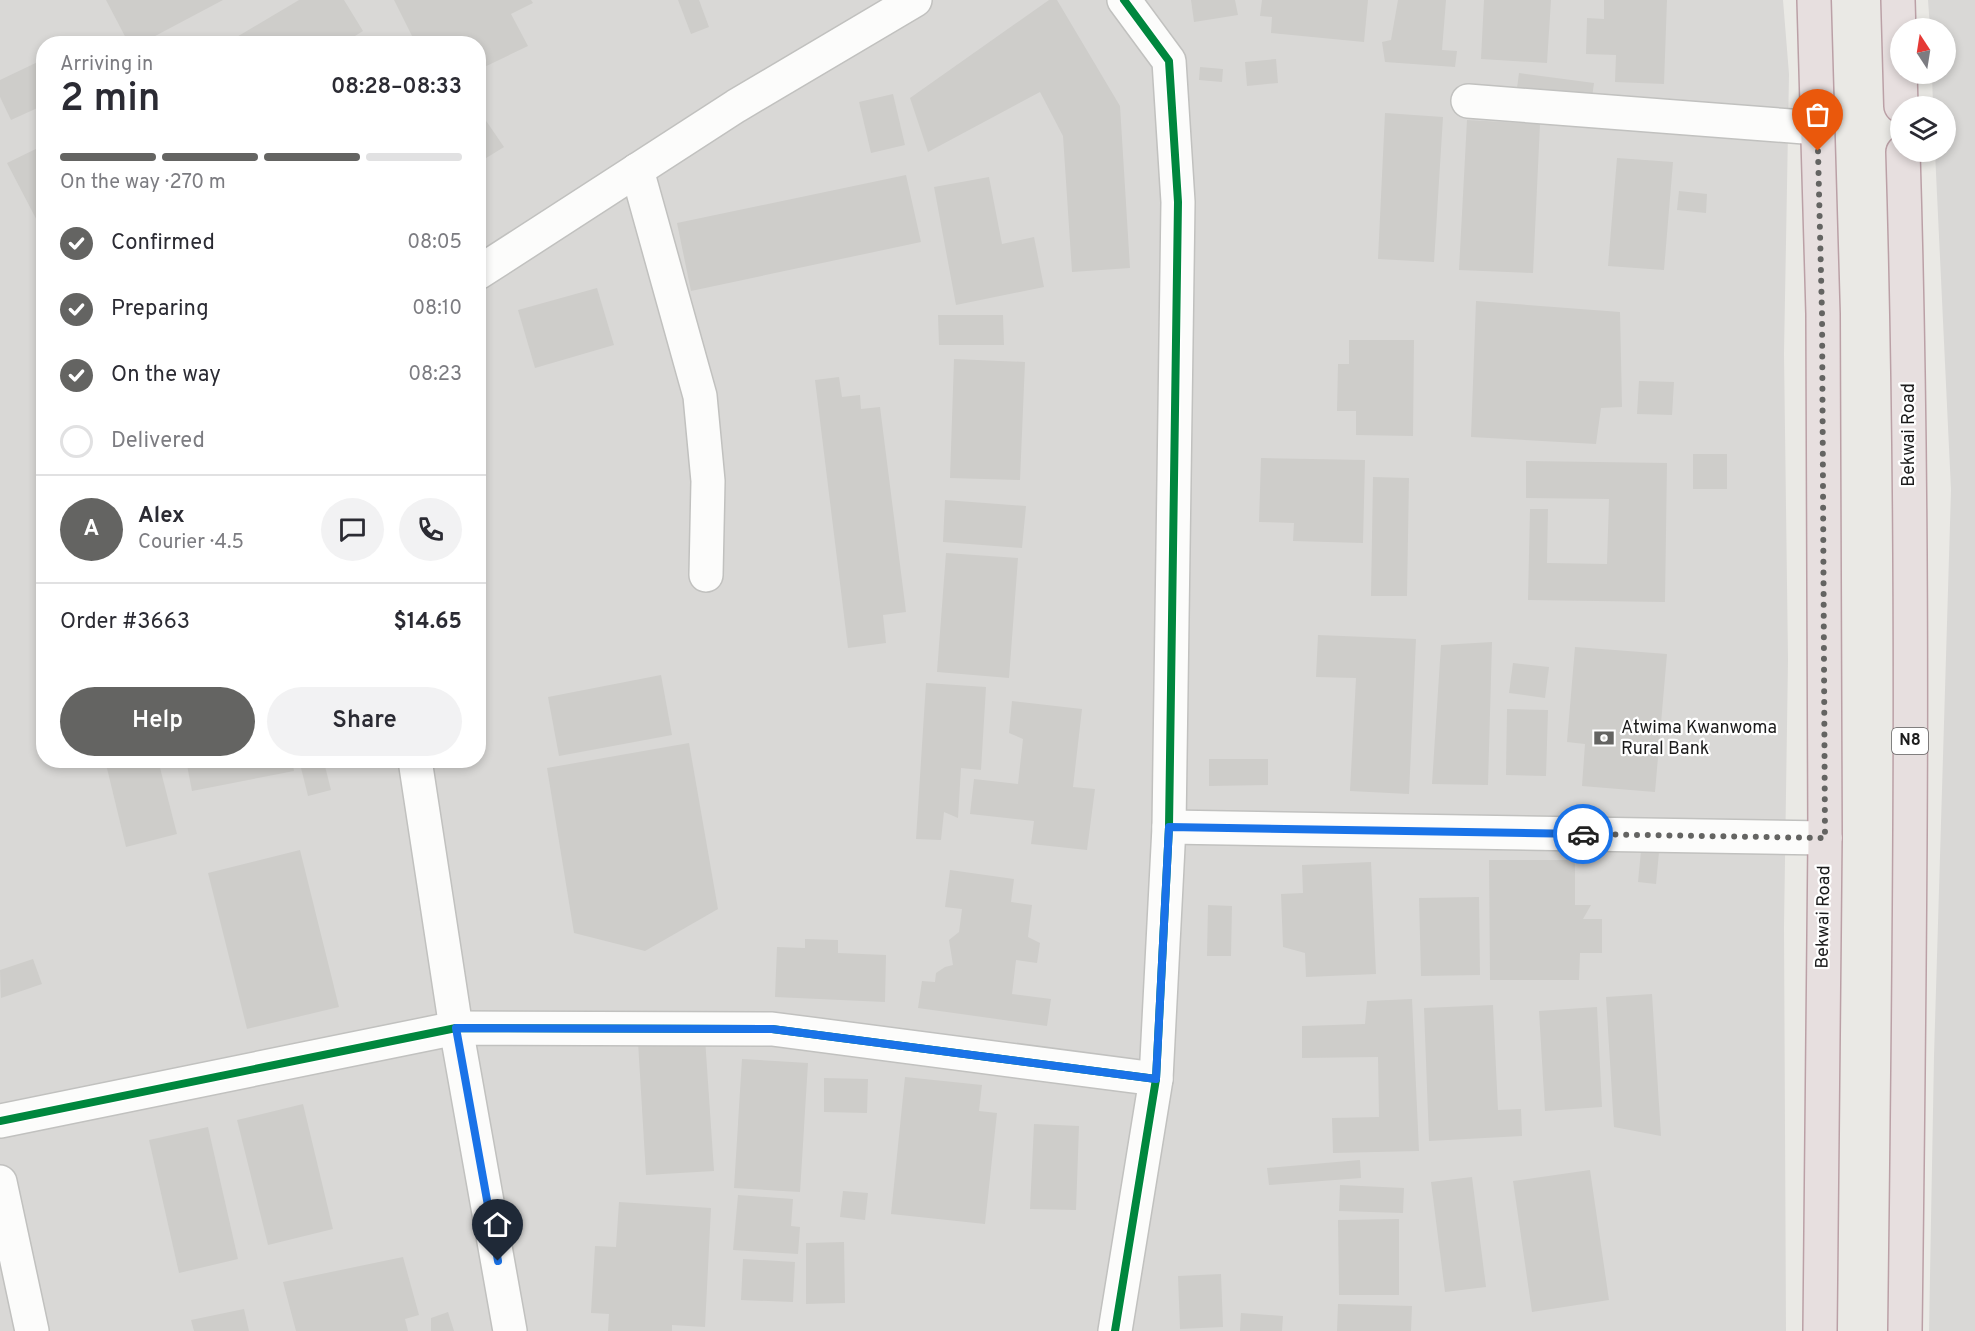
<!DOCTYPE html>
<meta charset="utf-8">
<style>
body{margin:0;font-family:Overpass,sans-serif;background:#f2f2f3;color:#2b2b33;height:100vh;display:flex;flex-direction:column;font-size:22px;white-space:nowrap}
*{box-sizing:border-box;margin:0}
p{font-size:20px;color:#7c7c81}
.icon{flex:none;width:33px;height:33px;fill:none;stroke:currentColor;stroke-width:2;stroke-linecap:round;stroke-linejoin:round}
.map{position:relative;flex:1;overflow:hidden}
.panel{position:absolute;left:36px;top:36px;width:450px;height:732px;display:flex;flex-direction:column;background:#fff;border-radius:24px;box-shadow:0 3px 9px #0003}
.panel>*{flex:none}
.needle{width:39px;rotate:348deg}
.buttons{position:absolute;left:1890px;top:18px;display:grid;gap:12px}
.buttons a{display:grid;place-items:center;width:66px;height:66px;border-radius:50%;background:#fff;box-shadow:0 3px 9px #0003;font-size:30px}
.pin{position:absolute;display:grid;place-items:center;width:51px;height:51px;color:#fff;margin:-62px -26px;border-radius:50% 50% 50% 0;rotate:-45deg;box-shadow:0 0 6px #0007}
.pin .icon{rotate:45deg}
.courier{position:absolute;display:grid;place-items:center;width:60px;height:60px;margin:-30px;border:4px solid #1a73e8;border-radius:50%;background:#fff;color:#222;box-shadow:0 2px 8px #0007}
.headline em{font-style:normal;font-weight:600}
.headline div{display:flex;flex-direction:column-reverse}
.headline{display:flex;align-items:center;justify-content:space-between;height:102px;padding:0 24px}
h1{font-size:39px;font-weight:600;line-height:45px}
.bar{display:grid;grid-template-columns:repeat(4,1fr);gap:9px 6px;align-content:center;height:72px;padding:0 24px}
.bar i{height:8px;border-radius:4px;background:#e1e1e2}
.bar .current{background:#646462}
.bar p{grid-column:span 4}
.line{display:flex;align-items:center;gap:15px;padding:0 24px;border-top:2px solid #e1e1e2}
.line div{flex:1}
.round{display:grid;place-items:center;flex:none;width:63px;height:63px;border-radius:32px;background:#f2f2f3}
ol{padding:0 24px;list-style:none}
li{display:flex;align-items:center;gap:18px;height:66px}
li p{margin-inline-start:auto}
li .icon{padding:6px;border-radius:50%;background:#646462;color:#fff;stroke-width:4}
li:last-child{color:#7c7c81}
li i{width:33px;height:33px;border:3px solid #e1e1e2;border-radius:50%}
.cta{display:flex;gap:12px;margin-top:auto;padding:12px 24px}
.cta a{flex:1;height:69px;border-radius:36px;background:#646462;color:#fff;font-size:24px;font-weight:600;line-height:69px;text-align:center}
.cta a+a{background:#f2f2f3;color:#2b2b33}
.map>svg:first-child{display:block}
</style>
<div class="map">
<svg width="1975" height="1331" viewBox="0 0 1975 1331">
<rect width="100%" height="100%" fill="#eae9e5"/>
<g fill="#d9d8d6" fill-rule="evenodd">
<path d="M 0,0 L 1783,0 L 1789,74 L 1784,354 L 1788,660 L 1784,927 L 1786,1331 L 0,1331 ZM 44,44 L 478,44 L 478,760 L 44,760 Z"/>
<path d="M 1928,0 L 1975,0 L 1975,1331 L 1929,1331 L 1934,1056 L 1951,490 L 1935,152 L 1946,152 L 1946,106 L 1933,106 L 1932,74 L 1946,74 L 1946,28 L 1930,28 Z"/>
</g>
<g fill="#cecdca">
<path d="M 106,0 L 223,0 L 140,44 L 129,44 Z"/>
<path d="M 299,0 L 344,0 L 363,31 L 342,44 L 225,44 Z"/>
<path d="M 394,0 L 531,0 L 533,3 L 511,14 L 528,46 L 478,70 L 478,44 L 416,44 Z"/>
<path d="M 678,0 L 699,0 L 709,27 L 691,34 Z"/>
<path d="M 1049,0 L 1057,0 L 1120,106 L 1130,268 L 1072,272 L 1063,136 L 1040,92 L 928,152 L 910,98 Z"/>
<path d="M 1191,0 L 1235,0 L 1238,15 L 1194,22 Z"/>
<path d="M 1262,0 L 1368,0 L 1364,42 L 1271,33 L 1272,17 L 1260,16 Z"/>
<path d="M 1398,0 L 1446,0 L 1442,50 L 1457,51 L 1455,67 L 1385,62 L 1382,42 L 1391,40 Z"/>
<path d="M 1484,0 L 1551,0 L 1547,63 L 1481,59 Z"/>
<path d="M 1604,0 L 1667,0 L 1664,84 L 1615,82 L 1616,55 L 1586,54 L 1587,18 L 1604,19 Z"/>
<path d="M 44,59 L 44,105 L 11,120 L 0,97 L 0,80 Z"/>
<path d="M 1276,59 L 1278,83 L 1247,86 L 1245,62 Z"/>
<path d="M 1200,67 L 1223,69 L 1222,82 L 1199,80 Z"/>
<path d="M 1519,73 L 1594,83 L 1592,98 L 1517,88 Z"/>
<path d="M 893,94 L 905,145 L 871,153 L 859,102 Z"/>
<path d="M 478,109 L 504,147 L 478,163 Z"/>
<path d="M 1385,113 L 1443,117 L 1434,262 L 1378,259 Z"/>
<path d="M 1467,120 L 1540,124 L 1533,273 L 1459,270 Z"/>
<path d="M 44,145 L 44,234 L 7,163 Z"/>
<path d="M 1617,158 L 1673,162 L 1664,270 L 1608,266 Z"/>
<path d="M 906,175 L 921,242 L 691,291 L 677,223 Z"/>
<path d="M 989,177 L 1002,244 L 1034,237 L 1044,287 L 956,305 L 934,187 Z"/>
<path d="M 1679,191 L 1707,194 L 1706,213 L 1677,210 Z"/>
<path d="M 597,288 L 614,345 L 535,368 L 518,310 Z"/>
<path d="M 1476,301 L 1620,312 L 1622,407 L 1601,408 L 1596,444 L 1471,437 Z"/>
<path d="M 938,315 L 1003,315 L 1004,345 L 939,345 Z"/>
<path d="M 1349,340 L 1414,340 L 1413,436 L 1356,435 L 1356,411 L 1337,411 L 1338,364 L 1349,364 Z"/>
<path d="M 954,359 L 1025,362 L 1020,480 L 950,478 Z"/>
<path d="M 839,377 L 842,397 L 860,395 L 861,409 L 880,407 L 906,612 L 883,615 L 886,643 L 848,648 L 815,380 Z"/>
<path d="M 1639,381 L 1674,382 L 1672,415 L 1637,414 Z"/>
<rect x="1693" y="454" width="34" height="35"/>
<path d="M 1261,458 L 1365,460 L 1363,543 L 1293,541 L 1294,523 L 1259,522 Z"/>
<path d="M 1526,461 L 1667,463 L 1665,602 L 1528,600 L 1530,509 L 1548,509 L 1547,563 L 1607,564 L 1609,499 L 1526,498 Z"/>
<path d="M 1373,477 L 1409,478 L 1407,596 L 1371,596 Z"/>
<path d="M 945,500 L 1026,506 L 1022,548 L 943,542 Z"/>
<path d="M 44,527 L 44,553 L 43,553 L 37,528 Z"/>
<path d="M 946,553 L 1018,558 L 1009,678 L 937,672 Z"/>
<path d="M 1318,635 L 1416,639 L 1409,794 L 1350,791 L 1356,678 L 1316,677 Z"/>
<path d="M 1492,642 L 1488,785 L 1432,784 L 1441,645 Z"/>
<path d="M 1575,647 L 1667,654 L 1655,792 L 1582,786 L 1585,744 L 1567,742 Z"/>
<path d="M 1513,663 L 1549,667 L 1545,698 L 1509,693 Z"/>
<path d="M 661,675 L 672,735 L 559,756 L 548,697 Z"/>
<path d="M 926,683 L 986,687 L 981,770 L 961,768 L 958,818 L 944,812 L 941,840 L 916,839 Z"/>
<path d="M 1012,701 L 1082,709 L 1073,787 L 1095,789 L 1087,850 L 1031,844 L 1034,821 L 970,814 L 974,779 L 1018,784 L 1023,739 L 1009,733 Z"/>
<path d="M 1507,709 L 1548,710 L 1546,776 L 1506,775 Z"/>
<path d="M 689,743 L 718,909 L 645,951 L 574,933 L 547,768 Z"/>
<path d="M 1209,759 L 1268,759 L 1268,785 L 1209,786 Z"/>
<path d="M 105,760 L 158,760 L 177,834 L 126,847 Z"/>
<path d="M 186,760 L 292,760 L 294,771 L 192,791 Z"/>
<path d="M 324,762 L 331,790 L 308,796 L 301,768 Z"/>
<path d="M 300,850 L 339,1007 L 247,1029 L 208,873 Z"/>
<path d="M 1641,851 L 1659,852 L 1656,884 L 1638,882 Z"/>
<path d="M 1489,860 L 1575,860 L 1575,905 L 1591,905 L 1583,919 L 1602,919 L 1602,953 L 1580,953 L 1579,980 L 1490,980 Z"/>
<path d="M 1371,862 L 1376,974 L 1306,977 L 1305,953 L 1283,947 L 1281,894 L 1303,893 L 1302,865 Z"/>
<path d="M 950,870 L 1014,879 L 1011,902 L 1032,905 L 1028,937 L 1040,943 L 1037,963 L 1016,960 L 1012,994 L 1051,999 L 1047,1026 L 918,1008 L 922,981 L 935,982 L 936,973 L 945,967 L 953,965 L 949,940 L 959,932 L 962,909 L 945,907 Z"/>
<path d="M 1479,897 L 1480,975 L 1421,976 L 1419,898 Z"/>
<path d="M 1208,905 L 1232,906 L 1231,956 L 1207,956 Z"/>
<path d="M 805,939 L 838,940 L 838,953 L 886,955 L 885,1002 L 775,997 L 777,947 L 805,948 Z"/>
<path d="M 33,959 L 42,984 L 1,998 L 0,970 Z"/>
<path d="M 1652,994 L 1661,1136 L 1614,1127 L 1606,997 Z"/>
<path d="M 1412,999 L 1419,1151 L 1333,1153 L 1332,1118 L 1379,1117 L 1378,1057 L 1302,1058 L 1302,1026 L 1365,1024 L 1367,1001 Z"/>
<path d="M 1493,1005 L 1498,1110 L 1521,1109 L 1522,1136 L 1429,1141 L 1424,1008 Z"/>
<path d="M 1597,1007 L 1602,1107 L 1545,1111 L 1539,1011 Z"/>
<path d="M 705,1038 L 714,1171 L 646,1175 L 638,1042 Z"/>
<path d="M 742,1059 L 808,1063 L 800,1192 L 734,1188 Z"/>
<path d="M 905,1077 L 982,1085 L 979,1111 L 997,1113 L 985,1224 L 891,1214 Z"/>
<path d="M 824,1078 L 868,1079 L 867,1113 L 824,1112 Z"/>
<path d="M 303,1104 L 333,1229 L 268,1245 L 237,1120 Z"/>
<path d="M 1034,1124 L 1079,1126 L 1076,1210 L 1030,1209 Z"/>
<path d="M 208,1127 L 238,1259 L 179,1273 L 149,1140 Z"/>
<path d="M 1360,1160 L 1361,1178 L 1269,1185 L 1267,1168 Z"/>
<path d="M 1590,1170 L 1609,1300 L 1532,1312 L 1513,1181 Z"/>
<path d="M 1472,1177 L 1486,1287 L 1445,1292 L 1431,1182 Z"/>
<path d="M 1340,1185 L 1404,1188 L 1403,1213 L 1339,1211 Z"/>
<path d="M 843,1191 L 868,1193 L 865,1220 L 840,1217 Z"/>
<path d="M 738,1195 L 793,1199 L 791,1226 L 800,1227 L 798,1254 L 733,1250 Z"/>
<path d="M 619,1202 L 711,1208 L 705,1327 L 672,1325 L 672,1331 L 608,1331 L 609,1314 L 591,1313 L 595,1246 L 616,1247 Z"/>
<path d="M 1399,1219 L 1399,1295 L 1339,1295 L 1338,1220 Z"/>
<path d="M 844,1242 L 845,1303 L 806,1304 L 806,1243 Z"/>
<path d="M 403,1257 L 419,1315 L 405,1319 L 408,1331 L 296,1331 L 283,1282 Z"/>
<path d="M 743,1259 L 795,1262 L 793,1302 L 741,1300 Z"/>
<path d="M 1221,1274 L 1223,1327 L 1180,1329 L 1178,1276 Z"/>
<path d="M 1338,1304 L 1412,1306 L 1411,1331 L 1337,1331 Z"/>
<path d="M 244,1309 L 249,1331 L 194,1331 L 191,1320 Z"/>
<path d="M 448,1312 L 454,1331 L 431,1331 L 431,1318 Z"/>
<path d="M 1241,1313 L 1283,1316 L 1282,1331 L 1240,1331 Z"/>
</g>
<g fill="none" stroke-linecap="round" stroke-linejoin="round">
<g stroke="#c1c1bf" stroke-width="36">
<g id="minor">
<path d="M 1468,101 L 1817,128"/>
<path d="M 637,170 L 700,396 L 708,481 L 706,575"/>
<path d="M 478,273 L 736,106 L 915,0"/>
<path d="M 415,760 L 456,1028 L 510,1331"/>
<path d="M 1169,827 L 1825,838"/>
<path d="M 0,1121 L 456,1028 L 772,1029 L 1156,1079"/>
<path d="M 0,1182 L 32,1331"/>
<path d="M 1115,1331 L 1156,1079 L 1169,827 L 1178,202 L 1169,61 L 1124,0"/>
</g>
</g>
<g stroke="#bba0a6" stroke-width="36">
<g id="highway">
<path d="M 1814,0 L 1823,314 L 1825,838 L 1820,1331"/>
<path d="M 1898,0 L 1901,106"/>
<path d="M 1903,152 C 1915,545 1910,938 1905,1331"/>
</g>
</g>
<use href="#minor" stroke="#fcfcfb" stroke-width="33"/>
<use href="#highway" stroke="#e7dfdf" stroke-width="33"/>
<g stroke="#fff" stroke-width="11">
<g id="cycleway">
<path d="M 0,1121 L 456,1028 L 772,1029 L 1156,1079"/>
<path d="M 1115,1331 L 1156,1079 L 1169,827 L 1178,202 L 1169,61 L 1124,0"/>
</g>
</g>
<use href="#cycleway" stroke="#00873e" stroke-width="8"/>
</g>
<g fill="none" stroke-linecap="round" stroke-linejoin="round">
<path stroke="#646462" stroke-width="6" stroke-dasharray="0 10.8" d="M 1583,834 L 1825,838 L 1822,314 L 1818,151"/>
<path stroke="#1a73e8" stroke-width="8" d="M 498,1261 L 456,1028 L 772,1029 L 1156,1079 L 1169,827 L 1583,834"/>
</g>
<defs>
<g id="bank-bare" transform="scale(1.62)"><path d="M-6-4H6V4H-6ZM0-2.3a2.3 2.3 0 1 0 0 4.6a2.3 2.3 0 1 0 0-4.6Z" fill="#646462" stroke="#fff" stroke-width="2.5" paint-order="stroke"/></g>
</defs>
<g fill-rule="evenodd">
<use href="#bank-bare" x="1604" y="738"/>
</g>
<g text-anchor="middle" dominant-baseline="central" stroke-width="4.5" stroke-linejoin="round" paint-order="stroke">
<rect fill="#fff" stroke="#606060" stroke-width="1.5" x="1892" y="728" width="36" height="26" rx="4.5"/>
<g font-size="16" font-weight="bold" fill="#1c1c1c">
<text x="1910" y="741">N8</text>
</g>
<g font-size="18" fill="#1c1c1c" stroke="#fff">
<text transform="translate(1909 435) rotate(-90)">Bekwai Road</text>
<text transform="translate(1824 917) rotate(-89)">Bekwai Road</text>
</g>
<g font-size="18" fill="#1c1c1c" stroke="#fff" text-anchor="start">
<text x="1621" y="728">Atwima Kwanwoma<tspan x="1621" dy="21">Rural Bank</tspan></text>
</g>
</g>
</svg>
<div class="buttons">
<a><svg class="needle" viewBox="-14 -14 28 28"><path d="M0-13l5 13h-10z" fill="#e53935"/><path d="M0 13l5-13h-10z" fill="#7c7c81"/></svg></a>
<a><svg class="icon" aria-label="layers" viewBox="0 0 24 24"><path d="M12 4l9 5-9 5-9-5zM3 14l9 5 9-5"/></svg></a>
</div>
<div class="pin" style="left:1818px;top:151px;background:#ea580c"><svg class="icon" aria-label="bag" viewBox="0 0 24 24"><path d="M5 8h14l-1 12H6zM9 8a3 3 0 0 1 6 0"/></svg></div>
<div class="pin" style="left:498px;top:1261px;background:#1f2937"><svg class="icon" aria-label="home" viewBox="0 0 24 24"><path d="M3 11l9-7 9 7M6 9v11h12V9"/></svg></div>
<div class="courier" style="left:1583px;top:834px"><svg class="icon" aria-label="car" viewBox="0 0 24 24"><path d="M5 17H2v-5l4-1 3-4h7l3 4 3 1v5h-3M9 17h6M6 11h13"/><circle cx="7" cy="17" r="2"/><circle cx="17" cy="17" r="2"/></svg></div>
<section class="panel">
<div class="headline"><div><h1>2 min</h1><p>Arriving in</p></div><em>08:28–08:33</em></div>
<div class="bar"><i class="current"></i><i class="current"></i><i class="current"></i><i></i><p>On the way · 270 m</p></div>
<ol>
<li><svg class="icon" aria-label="check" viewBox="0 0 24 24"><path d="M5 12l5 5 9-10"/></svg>Confirmed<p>08:05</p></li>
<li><svg class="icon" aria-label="check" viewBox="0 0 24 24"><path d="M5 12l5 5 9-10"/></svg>Preparing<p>08:10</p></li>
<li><svg class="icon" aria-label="check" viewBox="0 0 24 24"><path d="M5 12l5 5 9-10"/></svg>On the way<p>08:23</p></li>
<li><i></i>Delivered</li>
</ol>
<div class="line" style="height:108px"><b class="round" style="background:#646462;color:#fff">A</b><div><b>Alex</b><p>Courier · 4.5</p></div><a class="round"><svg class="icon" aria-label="chat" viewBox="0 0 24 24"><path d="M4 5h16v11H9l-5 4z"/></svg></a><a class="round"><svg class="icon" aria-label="phone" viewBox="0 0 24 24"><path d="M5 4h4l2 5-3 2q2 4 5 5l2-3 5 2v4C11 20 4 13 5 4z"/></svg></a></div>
<div class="line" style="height:78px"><div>Order #3663</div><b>$14.65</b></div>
<div class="cta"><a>Help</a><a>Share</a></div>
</section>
</div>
